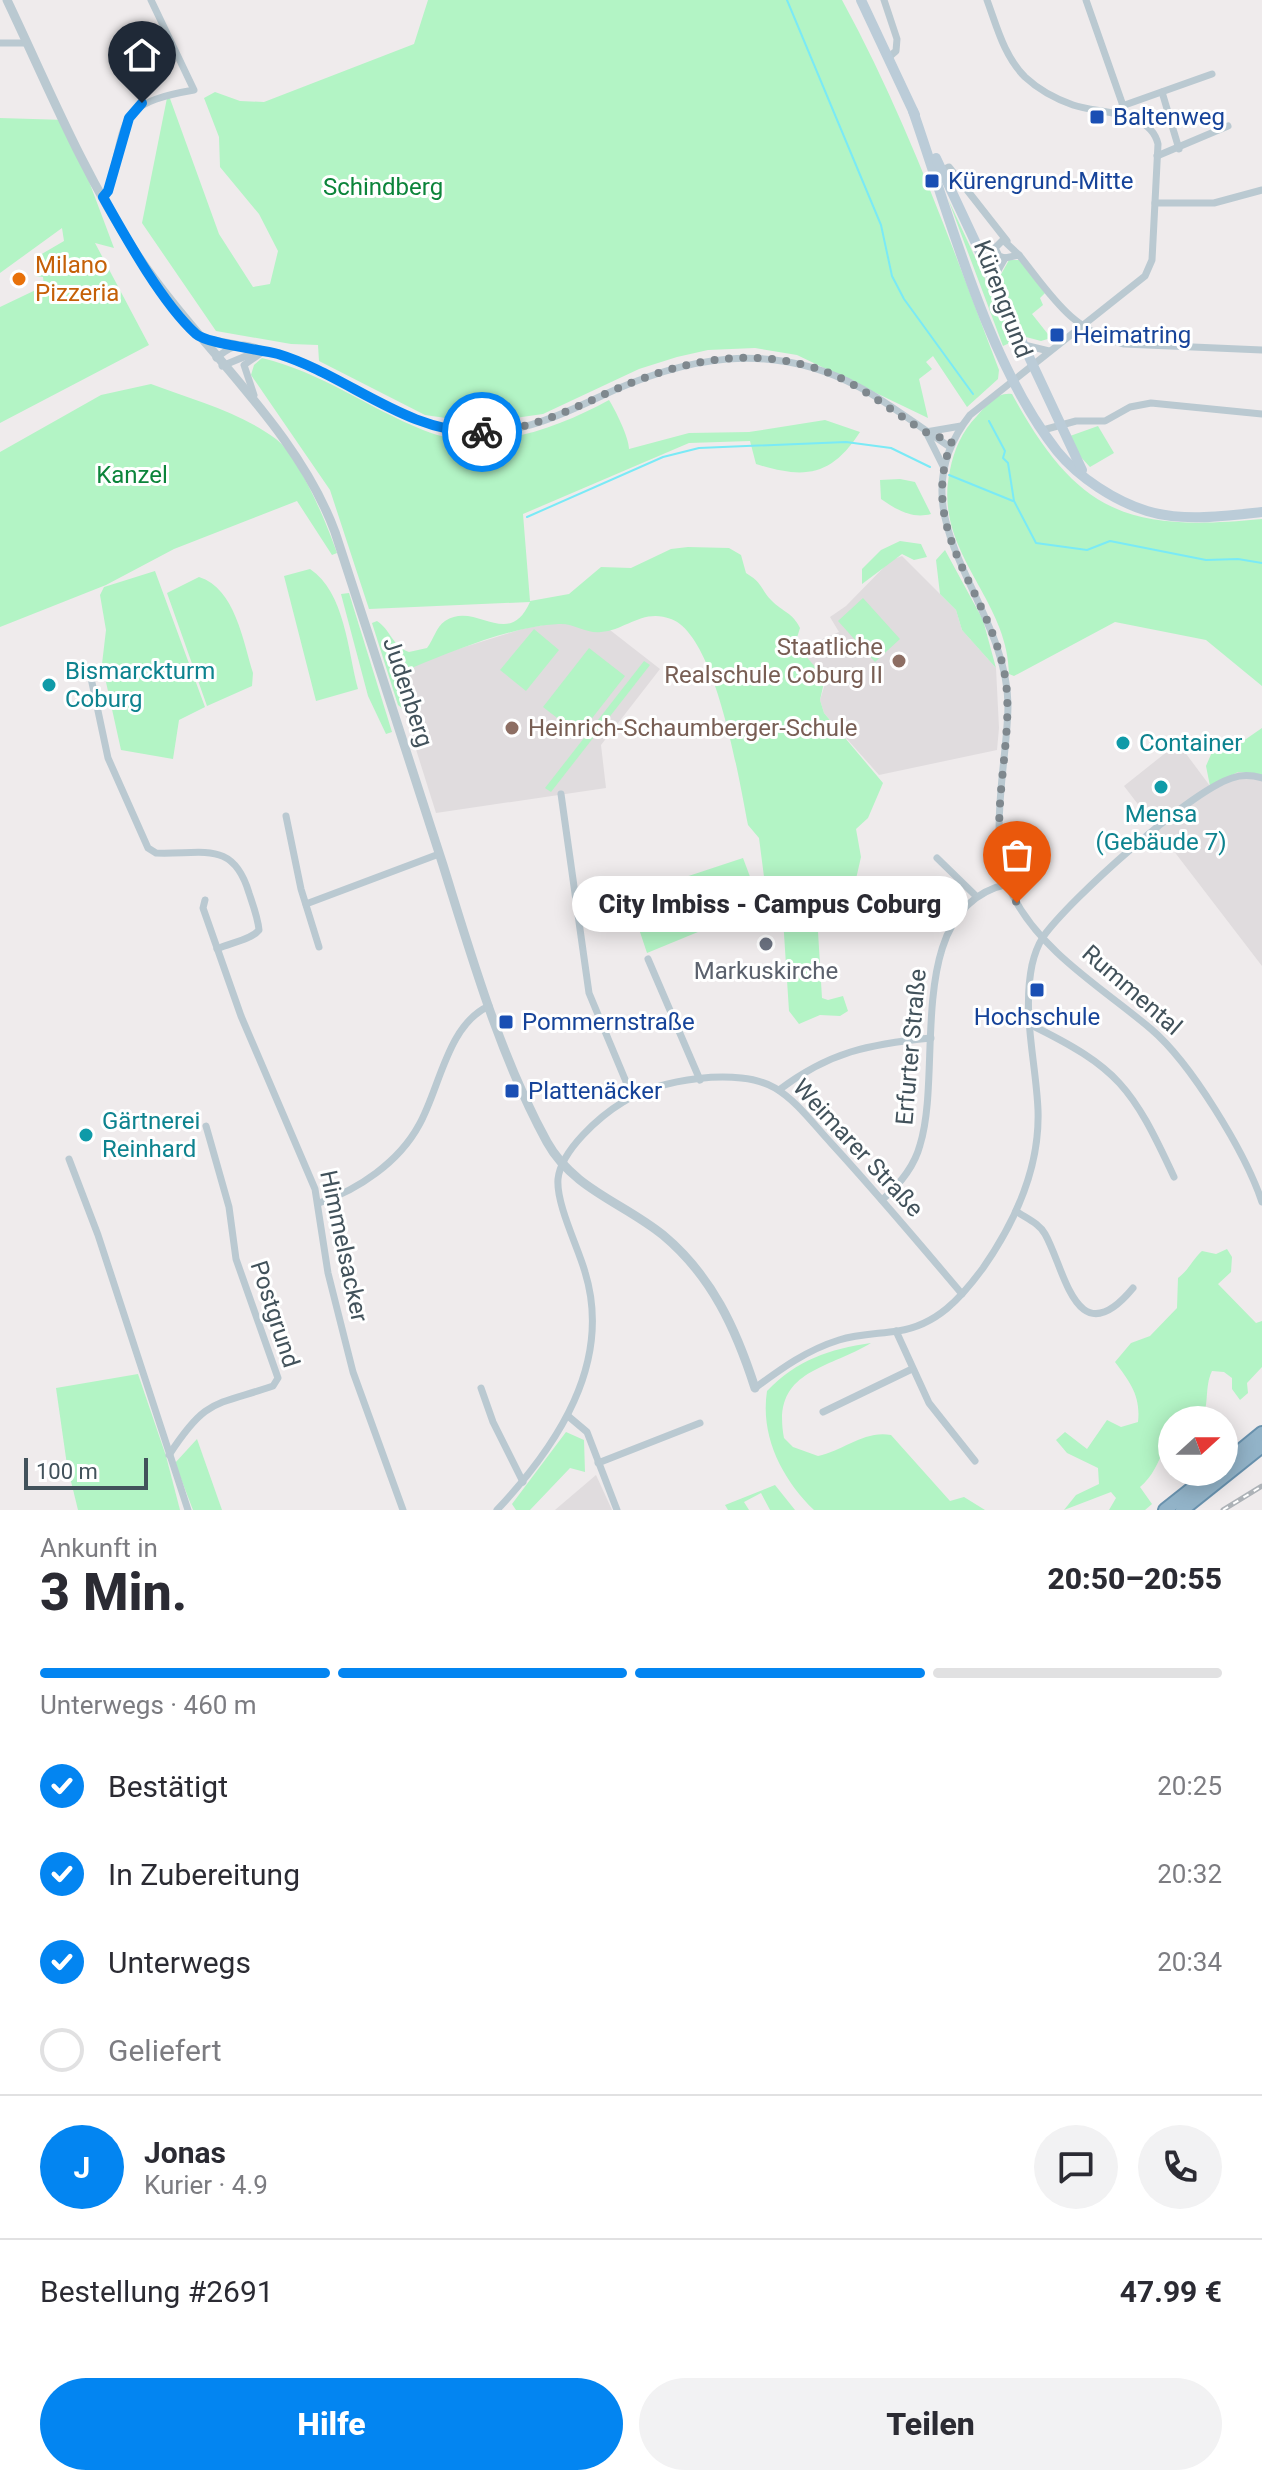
<!DOCTYPE html>
<html lang="de">
<meta charset="utf-8">
<style>
body{margin:0;font-family:Roboto,sans-serif;background:#f2f2f3;color:#2b2b33;height:100vh;display:flex;flex-direction:column;font-size:30px;white-space:nowrap}
*{box-sizing:border-box;margin:0}
p{font-size:26px;color:#7c7c81}
.icon{flex:none;width:44px;height:44px;fill:none;stroke:currentColor;stroke-width:2;stroke-linecap:round;stroke-linejoin:round}
.map{position:relative;height:1510px;overflow:hidden}
.panel{display:flex;flex-direction:column;background:#fff;flex:1}
.panel>*{flex:none}
.needle{width:52px;rotate:69deg}
.fabs{position:absolute;left:1158px;top:1406px;display:grid;gap:16px}
.fabs a{display:grid;place-items:center;width:80px;height:80px;border-radius:50%;background:#fff;box-shadow:0 4px 20px #0003;font-size:40px}
.scale{position:absolute;left:24px;bottom:20px;width:124px;box-sizing:border-box;padding-left:8px;border:4px solid #42525b;border-top:0;font-size:22px;line-height:28px;white-space:nowrap;color:#42525b;-webkit-text-stroke:6px #fff;paint-order:stroke}
.pin{position:absolute;display:grid;place-items:center;width:68px;height:68px;color:#fff;margin:-82px -34px;border-radius:50% 50% 50% 0;rotate:-45deg;box-shadow:0 0 8px #0007}
.pin .icon{rotate:45deg}
.courier{position:absolute;display:grid;place-items:center;width:80px;height:80px;margin:-40px;border:6px solid #0385f1;border-radius:50%;background:#fff;color:#222;box-shadow:0 2px 10px #0007}
.bubble{position:absolute;height:56px;border-radius:28px;background:#fff;box-shadow:0 4px 20px #0003;font-size:26px;font-weight:800;line-height:56px;text-align:center}
.overview em{font-style:normal;font-weight:800}
.overview div{display:flex;flex-direction:column-reverse}
.overview{display:flex;align-items:center;justify-content:space-between;height:136px;padding:0 40px}
h1{font-size:52px;font-weight:800;line-height:60px}
.bar{display:grid;grid-template-columns:repeat(4,1fr);gap:12px 8px;align-content:center;height:96px;padding:0 40px}
.bar i{height:10px;border-radius:6px;background:#e1e1e2}
.bar .selected{background:#0385f1}
.bar p{grid-column:span 4}
.line{display:flex;align-items:center;gap:20px;padding:0 40px;border-top:2px solid #e1e1e2}
.line div{flex:1}
.round{display:grid;place-items:center;flex:none;width:84px;height:84px;border-radius:42px;background:#f2f2f3}
ol{padding:0 40px;list-style:none}
li{display:flex;align-items:center;gap:24px;height:88px}
li p{margin-inline-start:auto}
li .icon{padding:8px;border-radius:50%;background:#0385f1;color:#fff;stroke-width:4}
li:last-child{color:#7c7c81}
li i{width:44px;height:44px;border:4px solid #e1e1e2;border-radius:50%}
.button{display:flex;gap:16px;margin-top:auto;padding:16px 40px}
.button a{flex:1;height:92px;border-radius:48px;background:#0385f1;color:#fff;font-size:32px;font-weight:800;line-height:92px;text-align:center}
.button a+a{background:#f2f2f3;color:#2b2b33}
.map>svg:first-child{display:block}
</style>
<div class="map">
<svg width="1262" height="1510" viewBox="0 0 1262 1510">
<rect width="100%" height="100%" fill="#efebec"/>
<g fill="#e0dcde">
<path d="M 902,556 L 956,610 L 962,630 L 996,668 L 999,728 L 997,750 L 879,775 L 824,713 L 820,700 L 825,684 L 795,644 L 813,643 L 839,632 L 830,617 L 846,606 L 891,560 Z"/>
<path d="M 592,616 L 660,669 L 601,745 L 606,788 L 436,813 L 391,670 L 522,629 Z"/>
<path d="M 1178,743 L 1210,786 L 1238,772 L 1262,775 L 1262,966 L 1124,786 Z"/>
<path d="M 596,1475 L 612,1510 L 555,1510 Z"/>
</g>
<g fill="#b3f4c5">
<path d="M 428,0 L 842,0 C 906,117 952,246 999,370 L 998,379 L 967,407 L 933,356 L 926,362 L 932,369 L 919,379 L 928,418 L 797,355 L 755,348 L 708,350 L 677,357 L 639,369 L 543,414 L 480,423 L 425,415 L 319,361 L 318,345 L 291,344 L 216,331 L 142,223 L 168,93 L 219,234 L 253,287 L 270,284 L 278,251 L 259,214 L 220,167 L 219,137 L 204,98 L 215,92 L 240,101 L 264,102 L 414,44 Z"/>
<path d="M 0,118 L 66,120 L 114,248 L 95,243 L 149,345 L 0,423 L 0,307 L 44,286 L 43,277 L 36,276 L 40,255 L 64,241 L 62,228 L 0,273 Z"/>
<path d="M 948,199 L 1014,341 L 1003,346 Z"/>
<path d="M 1009,260 L 1020,260 L 1045,293 L 1040,298 L 1043,305 L 1032,314 L 1051,338 L 1041,341 L 1026,337 L 999,278 Z"/>
<path d="M 262,358 C 323,373 366,407 423,430 C 485,455 554,430 609,400 C 616,411 629,438 629,449 L 689,433 L 749,432 L 825,420 L 860,432 C 831,477 804,479 756,464 L 750,441 L 689,443 L 523,514 L 530,601 L 569,594 L 601,567 L 631,568 L 671,549 L 688,547 L 729,548 L 741,555 L 746,573 C 764,584 760,589 772,601 C 783,612 793,613 800,628 L 795,644 L 825,678 L 820,700 L 824,713 L 883,783 L 868,818 L 856,829 L 861,857 L 853,892 L 851,897 L 824,901 L 817,915 L 822,998 L 828,1000 L 843,996 L 848,1011 L 840,1016 L 820,1015 L 799,1024 L 789,1011 L 782,903 L 776,895 L 767,900 L 759,838 L 748,825 C 739,780 716,635 671,619 C 643,608 626,630 601,632 C 587,634 574,623 559,624 C 513,626 456,650 414,667 L 407,681 L 410,702 L 404,710 L 398,705 L 372,623 L 377,621 C 391,630 392,646 409,652 L 427,648 C 434,639 436,627 445,621 C 476,600 508,651 530,602 L 369,609 L 330,490 L 251,375 L 254,365 Z"/>
<path d="M 151,384 C 193,400 240,412 276,439 C 300,458 327,524 337,553 L 332,555 L 297,501 L 174,549 L 106,585 L 0,627 L 0,452 L 101,395 Z"/>
<path d="M 1012,394 C 1078,515 1129,532 1262,519 L 1262,686 L 1206,640 L 1115,622 L 1014,676 L 1009,674 C 1008,597 932,552 950,470 C 954,450 962,431 977,416 C 987,405 996,392 1012,394 Z"/>
<path d="M 1098,426 L 1114,453 L 1090,467 L 1077,453 L 1070,436 Z"/>
<path d="M 900,479 L 915,482 L 931,514 C 912,519 897,510 881,499 L 880,480 Z"/>
<path d="M 900,541 L 921,544 L 927,557 L 914,560 L 902,554 L 862,584 L 862,569 L 881,550 Z"/>
<path d="M 945,550 L 983,620 L 996,668 L 962,630 L 956,610 L 940,594 L 936,560 Z"/>
<path d="M 310,569 C 345,592 348,652 358,689 L 316,701 L 284,576 Z"/>
<path d="M 155,571 L 205,707 L 179,720 L 173,759 L 121,750 L 102,664 L 106,630 L 100,595 L 104,587 Z"/>
<path d="M 199,577 C 235,588 243,641 253,673 L 252,686 L 207,706 L 167,593 Z"/>
<path d="M 349,593 L 392,732 L 386,734 L 368,696 L 341,594 Z"/>
<path d="M 863,598 L 900,639 L 875,662 L 838,621 Z"/>
<path d="M 534,629 L 559,650 L 526,691 L 500,670 Z"/>
<path d="M 589,648 L 625,676 L 579,735 L 543,707 Z"/>
<path d="M 644,661 L 650,665 L 551,792 L 545,788 Z"/>
<path d="M 1262,728 L 1262,775 L 1238,772 L 1210,786 L 1206,766 L 1212,752 L 1233,748 Z"/>
<path d="M 743,858 L 761,906 L 647,953 L 628,896 Z"/>
<path d="M 1227,1249 L 1232,1257 L 1231,1272 L 1218,1284 L 1256,1323 L 1262,1321 L 1262,1367 L 1247,1383 L 1248,1393 L 1240,1400 L 1232,1389 L 1232,1378 L 1224,1372 L 1212,1371 C 1204,1387 1210,1406 1201,1420 L 1193,1420 L 1184,1409 C 1164,1431 1165,1466 1140,1487 L 1152,1504 L 1145,1510 L 1109,1510 L 1116,1498 L 1111,1492 L 1064,1510 L 1076,1495 L 1099,1484 L 1098,1468 L 1067,1453 L 1056,1440 L 1065,1432 L 1087,1449 L 1107,1420 L 1121,1427 L 1138,1422 C 1141,1396 1130,1382 1115,1362 L 1131,1343 L 1150,1336 L 1177,1308 L 1178,1278 C 1189,1270 1192,1260 1202,1251 L 1216,1254 Z"/>
<path d="M 871,1343 C 827,1370 771,1370 784,1438 L 793,1447 L 818,1456 C 843,1451 864,1430 891,1435 L 950,1501 L 964,1497 L 985,1510 L 814,1510 C 782,1479 760,1436 767,1391 C 797,1360 829,1349 871,1343 Z"/>
<path d="M 138,1374 L 166,1456 L 180,1510 L 78,1510 L 67,1465 L 56,1388 Z"/>
<path d="M 566,1432 L 584,1440 L 585,1472 L 570,1468 L 530,1510 L 516,1510 L 512,1504 Z"/>
<path d="M 197,1439 L 222,1510 L 193,1510 L 175,1463 Z"/>
<path d="M 775,1485 L 795,1510 L 770,1510 L 761,1493 L 744,1502 L 749,1510 L 728,1510 L 725,1505 Z"/>
</g>
<g fill="none" stroke-linecap="round" stroke-linejoin="round">
<g stroke="#7aeaf6" stroke-width="2">
<path d="M 787,0 L 881,225 L 892,276 L 904,299 L 973,394"/>
<path d="M 989,421 L 1005,451 L 1003,458 L 1008,463 L 1014,501 L 1036,543 L 1087,550 L 1110,541 L 1206,560 L 1238,559 L 1262,563"/>
<path d="M 949,475 L 1013,501"/>
<path d="M 527,517 L 663,457 L 699,448 L 846,442 L 891,448 L 930,467"/>
</g>
<g stroke="#6891ad" stroke-width="16">
<g id="trunk">
<path d="M 1224,1464 L 1262,1433"/>
<path d="M 1165,1510 L 1213,1472"/>
<path d="M 1182,1510 L 1262,1446"/>
</g>
</g>
<g stroke="#bac9d1" stroke-width="7">
<path d="M 884,0 L 897,39 L 896,51 L 889,57"/>
<path d="M 987,0 C 997,27 1004,56 1025,77 C 1039,90 1056,99 1073,105 C 1100,114 1150,110 1158,144 L 1152,260 L 1145,276 L 970,415 C 890,517 1006,598 1008,704 C 1008,761 985,842 1013,896 C 1042,953 1104,989 1151,1029 C 1191,1063 1245,1152 1262,1202"/>
<path d="M 1086,0 L 1127,117"/>
<path d="M 0,43 L 27,43"/>
<path d="M 1162,92 L 1179,149"/>
<path d="M 1122,106 L 1212,74"/>
<path d="M 1157,156 L 1228,126"/>
<path d="M 939,172 L 949,167 L 1007,241"/>
<path d="M 103,197 L 108,191 C 128,121 113,104 194,90 L 151,0"/>
<path d="M 1155,203 L 1214,203 L 1262,190"/>
<path d="M 1005,258 L 1019,255 C 1051,295 1071,331 1124,344 L 1262,350"/>
<path d="M 1005,258 L 999,256 L 995,248 L 1003,240 L 1019,255"/>
<path d="M 992,281 L 1005,258"/>
<path d="M 202,338 L 236,344"/>
<path d="M 1020,344 L 1049,351"/>
<path d="M 216,358 C 224,352 232,345 243,345 C 251,345 258,349 266,351 C 334,370 392,421 463,431 C 509,438 555,418 597,398 C 683,357 770,339 859,387 C 891,404 919,427 950,447"/>
<path d="M 222,366 L 258,351"/>
<path d="M 254,395 L 244,365 L 264,351"/>
<path d="M 1043,430 L 1076,421 L 1105,421 L 1130,407 L 1151,403 L 1262,414"/>
<path d="M 926,432 L 943,466"/>
<path d="M 926,432 L 961,426"/>
<path d="M 91,678 L 108,758 L 148,848 L 156,853 C 202,855 233,839 249,893 C 253,905 258,918 259,930 C 251,940 229,943 217,949"/>
<path d="M 561,794 L 589,993 L 632,1096"/>
<path d="M 286,816 L 301,889 L 319,947"/>
<path d="M 937,858 L 976,896"/>
<path d="M 205,900 L 203,908 L 241,1016 L 315,1189 L 328,1273 L 353,1372 L 403,1510"/>
<path d="M 306,904 L 439,854"/>
<path d="M 648,959 L 700,1080"/>
<path d="M 1029,1024 C 1119,1068 1132,1087 1174,1177"/>
<path d="M 779,1090 C 829,1052 869,1044 931,1038"/>
<path d="M 69,1159 L 98,1235 L 188,1510"/>
<path d="M 882,1200 C 899,1185 914,1168 920,1145 C 944,1068 902,907 1008,884"/>
<path d="M 319,1203 C 358,1190 399,1162 419,1125 C 440,1088 447,1025 489,1006"/>
<path d="M 1016,1211 C 1026,1218 1039,1223 1045,1234 C 1065,1269 1076,1357 1133,1288"/>
<path d="M 896,1331 L 929,1403 L 975,1461"/>
<path d="M 481,1388 L 493,1422 L 523,1482"/>
<path d="M 755,1388 C 782,1368 807,1350 839,1340 C 858,1334 878,1334 898,1331 C 937,1325 961,1298 983,1268 C 1015,1222 1040,1167 1038,1110 C 1036,1062 1022,1014 1032,965 C 1034,956 1038,945 1043,937 C 1070,899 1189,792 1232,778 C 1243,774 1252,775 1262,778"/>
<path d="M 823,1412 L 912,1369"/>
<path d="M 568,1416 L 587,1432 L 617,1510"/>
<path d="M 169,1455 C 206,1398 214,1406 273,1386 L 278,1378 L 236,1259 L 229,1207 L 206,1126"/>
<path d="M 598,1463 L 700,1423"/>
<path d="M 497,1510 C 557,1446 613,1363 585,1272 C 578,1247 556,1204 558,1179 C 561,1150 600,1116 623,1102 C 657,1079 740,1067 775,1088 C 797,1101 814,1125 831,1143 C 876,1192 919,1243 962,1294"/>
</g>
<path stroke="#bac9d1" stroke-width="9" d="M 7,0 C 47,84 83,173 134,250 C 196,345 296,426 335,532 C 371,643 408,754 443,865 C 472,958 500,1056 547,1142 C 573,1189 624,1203 663,1235 C 712,1276 736,1329 755,1388"/>
<g stroke="#bbccd8" stroke-width="10">
<path d="M 861,0 L 915,115"/>
<path d="M 913,111 C 950,217 988,364 1057,451 C 1079,478 1115,501 1147,511 C 1183,522 1225,516 1262,512"/>
<path d="M 936,158 L 1082,470"/>
</g>
<use href="#trunk" stroke="#92b3c8" stroke-width="12"/>
<g stroke="#adb2b7" stroke-width="5">
<path id="rail" d="M 1223,1510 L 1262,1486"/>
</g>
<use href="#rail" stroke="#fff" stroke-width="2" stroke-dasharray="6" stroke-linecap="butt"/>
</g>
<g fill="none" stroke-linecap="round" stroke-linejoin="round">
<path stroke="#7f888e" stroke-width="8" stroke-dasharray="0 14.4" d="M 482,432 C 525,431 564,413 603,395 C 668,365 737,346 808,366 C 854,378 885,407 924,431 C 932,436 943,438 952,441 C 916,533 989,589 1005,676 C 1017,746 978,840 1017,903"/>
<path stroke="#0385f1" stroke-width="10" d="M 142,103 L 129,118 L 108,191 L 103,197 C 126,238 162,303 196,334 C 207,344 259,349 278,354 C 347,375 407,434 482,432"/>
</g>
<g fill="#1a4fb4" stroke="#fff" stroke-width="3">
<rect x="1089" y="109" width="16" height="16" rx="4"/>
<rect x="924" y="173" width="16" height="16" rx="4"/>
<rect x="1049" y="327" width="16" height="16" rx="4"/>
<rect x="1029" y="982" width="16" height="16" rx="4"/>
<rect x="498" y="1014" width="16" height="16" rx="4"/>
<rect x="504" y="1083" width="16" height="16" rx="4"/>
</g>
<circle fill="#e8710a" stroke="#fff" stroke-width="3" cx="19" cy="279" r="8"/>
<g fill="#8d6e63" stroke="#fff" stroke-width="3">
<circle cx="899" cy="661" r="8"/>
<circle cx="512" cy="728" r="8"/>
</g>
<g fill="#0f9aa8" stroke="#fff" stroke-width="3">
<circle cx="49" cy="685" r="8"/>
<circle cx="1123" cy="743" r="8"/>
<circle cx="1161" cy="787" r="8"/>
<circle cx="86" cy="1135" r="8"/>
</g>
<circle fill="#6b7280" stroke="#fff" stroke-width="3" cx="766" cy="944" r="8"/>
<g text-anchor="middle" dominant-baseline="central" stroke-width="6" stroke-linejoin="round" paint-order="stroke">
<g font-size="24" fill="#164399" stroke="#fff" text-anchor="start">
<text x="1113" y="117">Baltenweg</text>
<text x="948" y="181">Kürengrund-Mitte</text>
<text x="1073" y="335">Heimatring</text>
<text x="1037" y="1017" text-anchor="middle">Hochschule</text>
<text x="522" y="1022">Pommernstraße</text>
<text x="528" y="1091">Plattenäcker</text>
</g>
<g font-size="24" fill="#0b843a" stroke="#fff">
<text x="383" y="187">Schindberg</text>
<text x="132" y="475">Kanzel</text>
</g>
<g font-size="24" fill="#c56008" stroke="#fff" text-anchor="start">
<text x="35" y="265">Milano<tspan x="35" dy="28">Pizzeria</tspan></text>
</g>
<g font-size="24" fill="#42525b" stroke="#fff">
<text transform="translate(1003 299) rotate(69)">Kürengrund</text>
<text transform="translate(408 692) rotate(72)">Judenberg</text>
<text transform="translate(1132 990) rotate(41)">Rummental</text>
<text transform="translate(911 1047) rotate(-85)">Erfurter Straße</text>
<text transform="translate(858 1148) rotate(47)">Weimarer Straße</text>
<text transform="translate(344 1246) rotate(78)">Himmelsacker</text>
<text transform="translate(275 1314) rotate(72)">Postgrund</text>
</g>
<g font-size="24" fill="#785e54" stroke="#fff" text-anchor="end">
<text x="883" y="647">Staatliche<tspan x="883" dy="28">Realschule Coburg II</tspan></text>
<text x="528" y="728" text-anchor="start">Heinrich-Schaumberger-Schule</text>
</g>
<g font-size="24" fill="#0d838f" stroke="#fff" text-anchor="start">
<text x="65" y="671">Bismarckturm<tspan x="65" dy="28">Coburg</tspan></text>
<text x="1139" y="743">Container</text>
<text x="1161" y="814" text-anchor="middle">Mensa<tspan x="1161" dy="28">(Gebäude 7)</tspan></text>
<text x="102" y="1121">Gärtnerei<tspan x="102" dy="28">Reinhard</tspan></text>
</g>
<g font-size="24" fill="#5b616d" stroke="#fff">
<text x="766" y="971">Markuskirche</text>
</g>
</g>
</svg>
<div class="fabs">
<a><svg class="needle" viewBox="-14 -14 28 28"><path d="M0-13l5 13h-10z" fill="#e53935"/><path d="M0 13l5-13h-10z" fill="#7c7c81"/></svg></a>
</div>
<div class="scale">100 m</div>
<div class="pin" style="left:1017px;top:903px;background:#ea580c"><svg class="icon" aria-label="bag" viewBox="0 0 24 24"><path d="M5 8h14l-1 12H6zM9 8a3 3 0 0 1 6 0"/></svg></div>
<div class="pin" style="left:142px;top:103px;background:#1f2937"><svg class="icon" aria-label="home" viewBox="0 0 24 24"><path d="M3 11l9-7 9 7M6 9v11h12V9"/></svg></div>
<div class="courier" style="left:482px;top:432px"><svg class="icon" aria-label="bike" viewBox="0 0 24 24"><circle cx="6" cy="16" r="4"/><circle cx="18" cy="16" r="4"/><path d="M6 16l4-8h5l3 8M10 8l3 8H6M13 5h3"/></svg></div>
<div class="bubble" style="left:572px;top:876px;width:396px">City Imbiss - Campus Coburg</div>
</div>
<section class="panel">
<div class="overview"><div><h1>3 Min.</h1><p>Ankunft in</p></div><em>20:50–20:55</em></div>
<div class="bar"><i class="selected"></i><i class="selected"></i><i class="selected"></i><i></i><p>Unterwegs · 460 m</p></div>
<ol>
<li><svg class="icon" aria-label="check" viewBox="0 0 24 24"><path d="M5 12l5 5 9-10"/></svg>Bestätigt<p>20:25</p></li>
<li><svg class="icon" aria-label="check" viewBox="0 0 24 24"><path d="M5 12l5 5 9-10"/></svg>In Zubereitung<p>20:32</p></li>
<li><svg class="icon" aria-label="check" viewBox="0 0 24 24"><path d="M5 12l5 5 9-10"/></svg>Unterwegs<p>20:34</p></li>
<li><i></i>Geliefert</li>
</ol>
<div class="line" style="height:144px"><b class="round" style="background:#0385f1;color:#fff">J</b><div><b>Jonas</b><p>Kurier · 4.9</p></div><a class="round"><svg class="icon" aria-label="chat" viewBox="0 0 24 24"><path d="M4 5h16v11H9l-5 4z"/></svg></a><a class="round"><svg class="icon" aria-label="phone" viewBox="0 0 24 24"><path d="M5 4h4l2 5-3 2q2 4 5 5l2-3 5 2v4C11 20 4 13 5 4z"/></svg></a></div>
<div class="line" style="height:104px"><div>Bestellung #2691</div><b>47.99 €</b></div>
<div class="button"><a>Hilfe</a><a>Teilen</a></div>
</section>
